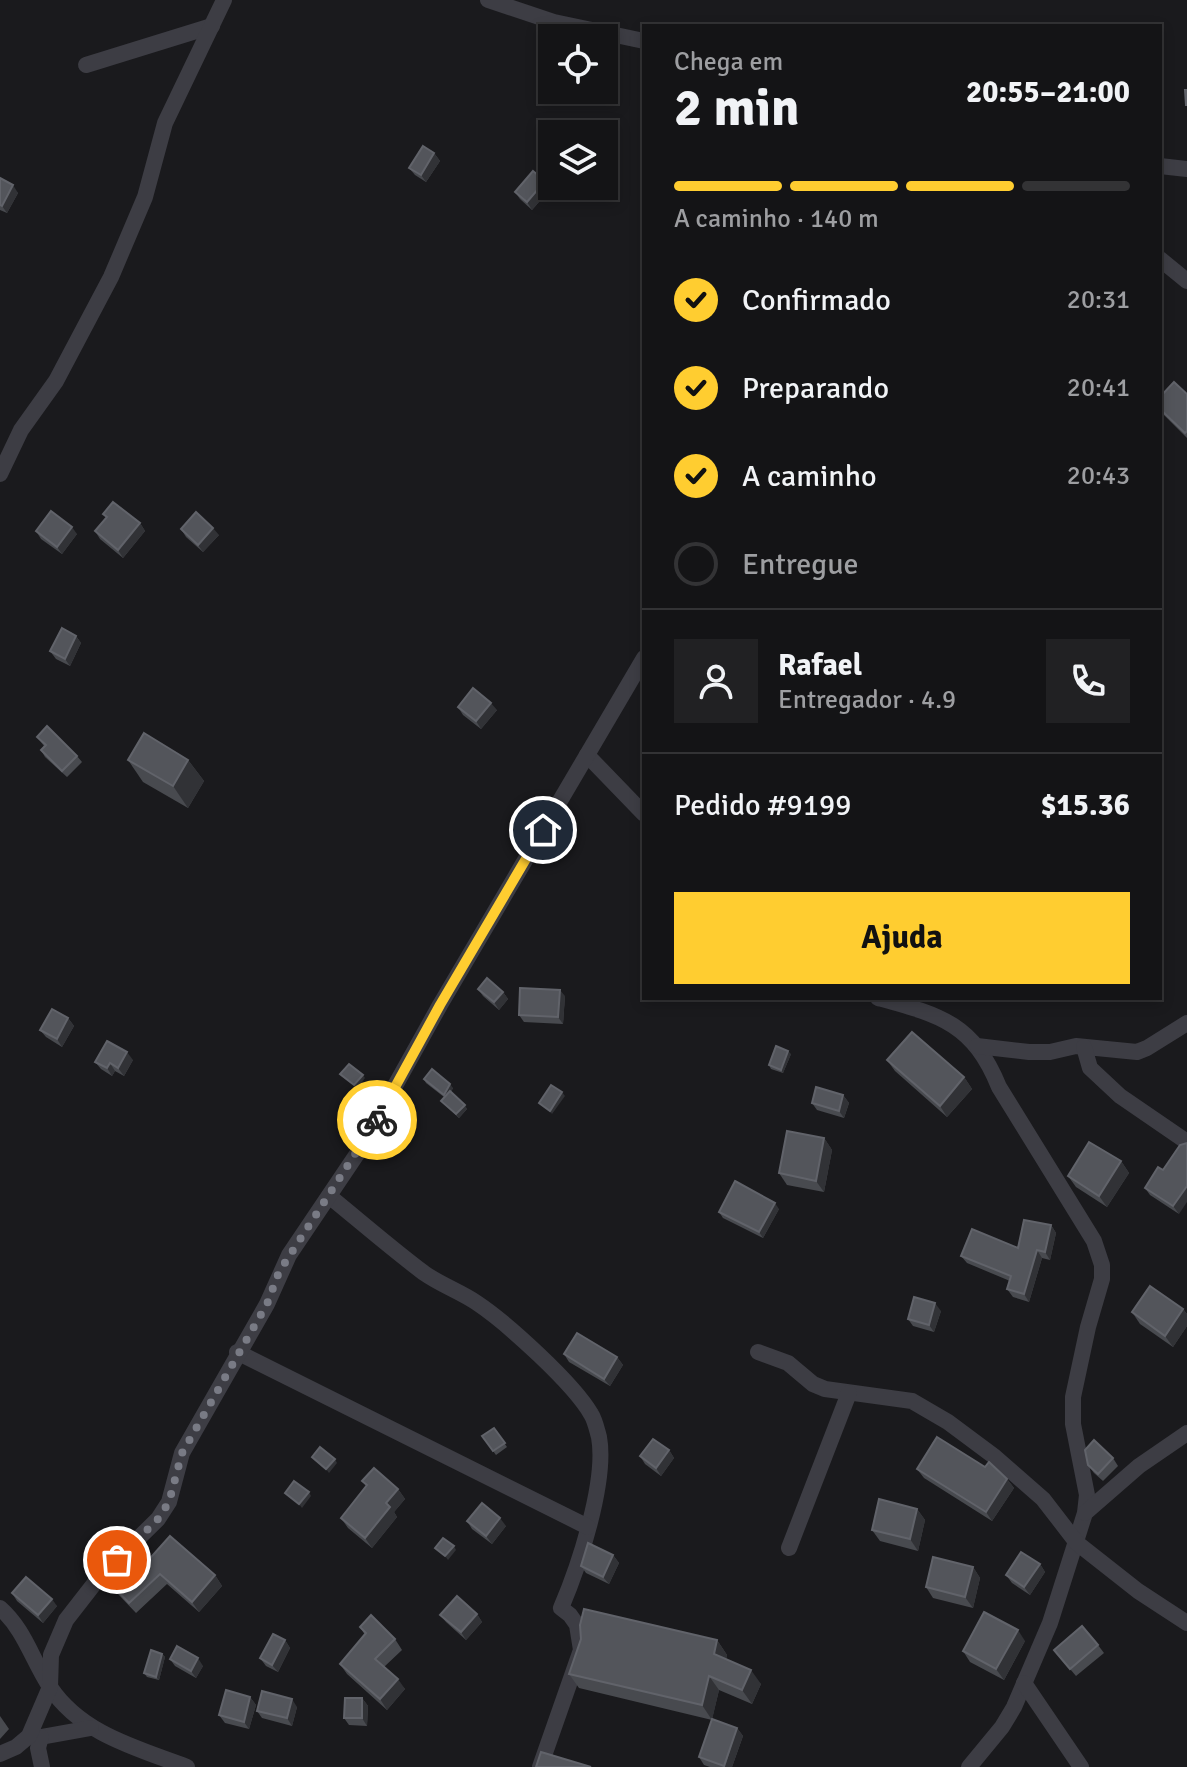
<!DOCTYPE html>
<html lang="pt">
<meta charset="utf-8">
<style>
body{margin:0;font-family:Signika,sans-serif;background:#212123;color:#f1f3f6;height:100vh;display:flex;flex-direction:column;font-size:30px;white-space:nowrap}
*{box-sizing:border-box;margin:0}
p{font-size:26px;color:#9d9ea1}
.icon{flex:none;width:44px;height:44px;fill:none;stroke:currentColor;stroke-width:2;stroke-linecap:round;stroke-linejoin:round}
.map{position:relative;flex:1;overflow:hidden}
.sheet{position:absolute;left:642px;top:24px;width:520px;height:976px;display:flex;flex-direction:column;background:#141416;border-radius:0px;box-shadow:0 4px 12px #0003,0 0 0 2px #333335}
.sheet>*{flex:none}
.buttons{position:absolute;left:538px;top:24px;display:grid;gap:16px}
.buttons a{display:grid;place-items:center;width:80px;height:80px;border-radius:0px;background:#141416;box-shadow:0 4px 12px #0003,0 0 0 2px #333335;font-size:40px}
.pin{position:absolute;display:grid;place-items:center;width:68px;height:68px;color:#fff;margin:-34px;border:4px solid #fff;border-radius:50%;box-shadow:0 2px 8px #0007}
.courier{position:absolute;display:grid;place-items:center;width:80px;height:80px;margin:-40px;border:6px solid #ffcd30;border-radius:50%;background:#fff;color:#222;box-shadow:0 2px 10px #0007}
.overview em{font-style:normal;font-weight:700}
.overview div{display:flex;flex-direction:column-reverse}
.overview{display:flex;align-items:center;justify-content:space-between;height:136px;padding:0 32px}
h1{font-size:52px;font-weight:700;line-height:60px}
.bar{display:grid;grid-template-columns:repeat(4,1fr);gap:12px 8px;align-content:center;height:96px;padding:0 32px}
.bar i{height:10px;border-radius:6px;background:#333335}
.bar .active{background:#ffcd30}
.bar p{grid-column:span 4}
.line{display:flex;align-items:center;gap:20px;padding:0 32px;border-top:2px solid #333335}
.line div{flex:1}
.round{display:grid;place-items:center;flex:none;width:84px;height:84px;border-radius:0px;background:#212123}
ol{padding:0 32px;list-style:none}
li{display:flex;align-items:center;gap:24px;height:88px}
li p{margin-inline-start:auto}
li .icon{padding:8px;border-radius:50%;background:#ffcd30;color:#111;stroke-width:4}
li:last-child{color:#9d9ea1}
li i{width:44px;height:44px;border:4px solid #333335;border-radius:50%}
.primary-button{display:flex;gap:16px;margin-top:auto;padding:16px 32px}
.primary-button a{flex:1;height:92px;border-radius:0px;background:#ffcd30;color:#111;font-size:32px;font-weight:700;line-height:92px;text-align:center}
.map>svg:first-child{display:block}
</style>
<div class="map">
<svg width="1187" height="1767" viewBox="0 0 1187 1767">
<rect width="100%" height="100%" fill="#1a1a1d"/>
<g fill="none" stroke-linecap="round" stroke-linejoin="round">
<g stroke="#3d3d44" stroke-width="16">
<path d="M 488,0 L 554,22 L 644,41"/>
<path d="M 86,65 L 212,26"/>
<path d="M 1160,166 L 1187,169"/>
<path d="M 1160,259 L 1187,281"/>
<path d="M 0,474 L 21,430 L 56,381 L 111,277 L 145,197 L 165,123 L 224,0"/>
<path d="M 587,755 L 644,814"/>
<path d="M 878,998 C 940,1015 973,1023 999,1087 L 1094,1241 L 1102,1265 L 1102,1279 L 1088,1327 L 1073,1397 L 1073,1424 L 1087,1495 L 1085,1513 L 1050,1623 L 1014,1707 L 1002,1727 L 969,1767"/>
<path d="M 977,1046 L 1029,1052 L 1050,1052 L 1076,1046 L 1137,1052 L 1147,1048 L 1187,1023"/>
<path d="M 1084,1047 L 1090,1068 L 1120,1096 L 1187,1142"/>
<path d="M 329,1196 C 361,1222 392,1249 424,1273 C 441,1285 461,1292 477,1303 C 507,1323 574,1384 591,1414 C 595,1420 597,1430 599,1437 C 607,1481 579,1566 561,1608 L 570,1615 L 577,1625 L 581,1650 L 540,1767"/>
<path d="M 237,1352 L 588,1527"/>
<path d="M 758,1352 L 788,1363 L 813,1384 L 825,1389 L 912,1401 L 948,1422 L 995,1457 L 1043,1499 L 1077,1543 L 1138,1591 L 1187,1623"/>
<path d="M 1085,1513 L 1139,1466 L 1187,1433"/>
<path d="M 789,1548 L 849,1393"/>
<path d="M 0,1608 C 25,1630 32,1660 50,1687 C 81,1734 137,1748 187,1767"/>
<path d="M 1024,1683 L 1081,1767"/>
<path d="M 29,1736 L 41,1737 L 91,1728"/>
<path d="M 41,1737 L 38,1748 L 42,1767"/>
<path d="M 0,1754 L 16,1747 L 29,1736 L 50,1687 L 51,1655 L 66,1620 L 101,1575 L 158,1519 L 169,1502 L 182,1453 L 267,1304 L 289,1255 L 357,1154 L 440,1005 L 644,658"/>
</g>
</g>
<g fill="#484a4f">
<path d="M 434,153 L 440,161 L 426,182 L 415,175 L 409,168 Z"/>
<path d="M 0,178 L 18,193 L 7,213 L 0,210 Z"/>
<path d="M 545,181 L 550,189 L 532,210 L 520,199 L 515,192 Z"/>
<path d="M 1187,394 L 1187,438 L 1160,411 L 1160,397 Z"/>
<path d="M 103,514 L 140,523 L 145,531 L 123,558 L 100,539 L 95,531 L 106,518 Z"/>
<path d="M 181,529 L 219,535 L 203,552 L 186,537 Z"/>
<path d="M 36,531 L 77,534 L 62,554 L 41,539 Z"/>
<path d="M 76,636 L 81,643 L 70,666 L 56,659 L 50,651 Z"/>
<path d="M 458,707 L 497,710 L 481,729 L 463,715 Z"/>
<path d="M 37,737 L 77,756 L 82,762 L 67,777 L 45,757 L 41,750 L 44,746 Z"/>
<path d="M 128,760 L 188,760 L 204,781 L 188,808 L 143,782 Z"/>
<path d="M 478,989 L 503,992 L 508,999 L 499,1010 L 483,996 Z"/>
<path d="M 565,996 L 563,1024 L 524,1022 L 519,1015 Z"/>
<path d="M 68,1018 L 74,1026 L 62,1047 L 46,1037 L 40,1030 Z"/>
<path d="M 791,1054 L 783,1073 L 771,1069 L 769,1065 Z"/>
<path d="M 133,1060 L 124,1076 L 115,1071 L 112,1076 L 101,1069 L 95,1062 Z"/>
<path d="M 887,1060 L 964,1077 L 972,1089 L 947,1117 L 895,1071 Z"/>
<path d="M 424,1079 L 453,1088 L 451,1092 L 467,1109 L 459,1118 L 444,1104 L 441,1101 L 444,1097 L 426,1083 Z"/>
<path d="M 843,1095 L 849,1103 L 844,1118 L 817,1110 L 812,1103 Z"/>
<path d="M 824,1138 L 832,1150 L 824,1192 L 787,1185 L 779,1173 Z"/>
<path d="M 1121,1161 L 1129,1173 L 1107,1207 L 1076,1187 L 1068,1176 Z"/>
<path d="M 1158,1167 L 1179,1214 L 1150,1195 L 1145,1188 Z"/>
<path d="M 779,1209 L 763,1238 L 723,1218 L 719,1212 Z"/>
<path d="M 1051,1225 L 1056,1233 L 1050,1260 L 1042,1258 L 1029,1302 L 1013,1297 L 1007,1289 L 1010,1281 L 967,1263 L 961,1256 L 1018,1248 Z"/>
<path d="M 1183,1309 L 1187,1314 L 1187,1326 L 1173,1347 L 1140,1324 L 1132,1312 Z"/>
<path d="M 941,1311 L 934,1332 L 913,1326 L 908,1319 Z"/>
<path d="M 564,1354 L 617,1357 L 623,1365 L 610,1386 L 569,1362 Z"/>
<path d="M 494,1428 L 507,1447 L 496,1455 L 482,1436 Z"/>
<path d="M 669,1450 L 674,1458 L 661,1476 L 645,1464 L 640,1456 Z"/>
<path d="M 1113,1458 L 1118,1466 L 1103,1481 L 1094,1473 L 1088,1465 Z"/>
<path d="M 985,1467 L 1007,1479 L 1014,1488 L 992,1521 L 924,1478 L 917,1469 Z"/>
<path d="M 362,1481 L 398,1489 L 405,1499 L 394,1512 L 397,1517 L 372,1548 L 348,1528 L 341,1518 L 366,1486 Z"/>
<path d="M 917,1509 L 925,1520 L 918,1551 L 880,1541 L 872,1530 Z"/>
<path d="M 467,1521 L 506,1526 L 492,1544 L 472,1529 Z"/>
<path d="M 613,1555 L 619,1563 L 609,1584 L 586,1573 L 581,1566 Z"/>
<path d="M 1040,1564 L 1045,1572 L 1030,1595 L 1012,1583 L 1006,1575 Z"/>
<path d="M 973,1567 L 980,1578 L 973,1608 L 933,1598 L 926,1587 Z"/>
<path d="M 136,1574 L 215,1575 L 222,1586 L 199,1612 L 167,1584 L 136,1613 L 116,1592 L 109,1582 Z"/>
<path d="M 12,1593 L 57,1606 L 43,1623 L 17,1601 Z"/>
<path d="M 477,1614 L 482,1622 L 466,1640 L 446,1622 L 440,1615 Z"/>
<path d="M 360,1627 L 395,1639 L 402,1650 L 384,1667 L 405,1689 L 387,1710 L 347,1674 L 340,1664 L 365,1635 Z"/>
<path d="M 285,1640 L 290,1648 L 278,1672 L 266,1666 L 260,1658 Z"/>
<path d="M 717,1640 L 727,1655 L 726,1659 L 761,1684 L 752,1704 L 719,1690 L 712,1719 L 737,1728 L 743,1736 L 732,1767 L 710,1767 L 704,1765 L 699,1757 L 712,1720 L 579,1688 L 569,1674 Z"/>
<path d="M 1025,1641 L 1004,1680 L 970,1662 L 963,1651 Z"/>
<path d="M 1098,1645 L 1104,1653 L 1076,1676 L 1054,1650 Z"/>
<path d="M 162,1654 L 165,1657 L 159,1680 L 147,1677 L 144,1673 Z"/>
<path d="M 170,1659 L 203,1666 L 196,1678 L 175,1666 Z"/>
<path d="M 250,1697 L 256,1705 L 249,1729 L 225,1723 L 219,1715 Z"/>
<path d="M 362,1698 L 368,1706 L 367,1726 L 349,1725 L 344,1718 Z"/>
<path d="M 297,1707 L 292,1726 L 262,1718 L 257,1711 Z"/>
<path d="M 0,1716 L 9,1729 L 0,1739 Z"/>
</g>
<g fill="#313236">
<path d="M 434,153 L 440,161 L 426,182 L 421,175 Z"/>
<path d="M 545,181 L 550,189 L 532,210 L 527,202 Z"/>
<path d="M 13,185 L 18,193 L 7,213 L 2,206 Z"/>
<path d="M 140,523 L 145,531 L 123,558 L 118,550 Z"/>
<path d="M 72,527 L 77,534 L 62,554 L 57,547 Z"/>
<path d="M 213,528 L 219,535 L 203,552 L 198,545 Z"/>
<path d="M 76,636 L 81,643 L 70,666 L 65,659 Z"/>
<path d="M 491,703 L 497,710 L 481,729 L 476,721 Z"/>
<path d="M 188,760 L 204,781 L 188,808 L 173,786 Z"/>
<path d="M 560,990 L 565,996 L 563,1024 L 558,1017 Z"/>
<path d="M 503,992 L 508,999 L 499,1010 L 494,1002 Z"/>
<path d="M 68,1018 L 74,1026 L 62,1047 L 57,1039 Z"/>
<path d="M 788,1051 L 791,1054 L 783,1073 L 781,1070 Z"/>
<path d="M 127,1052 L 133,1060 L 124,1076 L 118,1068 Z"/>
<path d="M 110,1063 L 115,1071 L 112,1076 L 107,1068 Z"/>
<path d="M 363,1075 L 365,1078 L 357,1089 L 354,1085 Z"/>
<path d="M 964,1077 L 972,1089 L 947,1117 L 940,1106 Z"/>
<path d="M 450,1084 L 453,1088 L 447,1099 L 444,1095 Z"/>
<path d="M 562,1092 L 565,1096 L 552,1114 L 550,1111 Z"/>
<path d="M 843,1095 L 849,1103 L 844,1118 L 839,1111 Z"/>
<path d="M 465,1105 L 467,1109 L 459,1118 L 456,1114 Z"/>
<path d="M 824,1138 L 832,1150 L 824,1192 L 816,1181 Z"/>
<path d="M 1121,1161 L 1129,1173 L 1107,1207 L 1099,1196 Z"/>
<path d="M 1187,1186 L 1187,1202 L 1179,1214 L 1173,1206 Z"/>
<path d="M 775,1203 L 779,1209 L 763,1238 L 759,1232 Z"/>
<path d="M 1051,1225 L 1056,1233 L 1050,1260 L 1045,1252 Z"/>
<path d="M 1037,1250 L 1042,1258 L 1029,1302 L 1024,1294 Z"/>
<path d="M 935,1303 L 941,1311 L 934,1332 L 929,1325 Z"/>
<path d="M 1183,1309 L 1187,1314 L 1187,1326 L 1173,1347 L 1165,1336 Z"/>
<path d="M 617,1357 L 623,1365 L 610,1386 L 604,1379 Z"/>
<path d="M 669,1450 L 674,1458 L 661,1476 L 656,1468 Z"/>
<path d="M 335,1459 L 337,1463 L 329,1473 L 326,1469 Z"/>
<path d="M 1007,1479 L 1014,1488 L 992,1521 L 986,1512 Z"/>
<path d="M 398,1489 L 405,1499 L 394,1512 L 397,1517 L 372,1548 L 365,1538 L 386,1503 Z"/>
<path d="M 309,1492 L 311,1496 L 302,1508 L 299,1504 Z"/>
<path d="M 917,1509 L 925,1520 L 918,1551 L 910,1539 Z"/>
<path d="M 500,1518 L 506,1526 L 492,1544 L 486,1536 Z"/>
<path d="M 454,1546 L 456,1550 L 448,1560 L 445,1556 Z"/>
<path d="M 613,1555 L 619,1563 L 609,1584 L 603,1577 Z"/>
<path d="M 1040,1564 L 1045,1572 L 1030,1595 L 1024,1587 Z"/>
<path d="M 973,1567 L 980,1578 L 973,1608 L 965,1597 Z"/>
<path d="M 215,1575 L 222,1586 L 199,1612 L 192,1602 Z"/>
<path d="M 52,1599 L 57,1606 L 43,1623 L 38,1615 Z"/>
<path d="M 477,1614 L 482,1622 L 466,1640 L 461,1632 Z"/>
<path d="M 1018,1630 L 1025,1641 L 1004,1680 L 996,1669 Z"/>
<path d="M 285,1640 L 290,1648 L 278,1672 L 272,1665 Z"/>
<path d="M 717,1640 L 727,1655 L 724,1669 L 714,1654 Z"/>
<path d="M 162,1654 L 165,1657 L 159,1680 L 156,1677 Z"/>
<path d="M 198,1658 L 203,1666 L 196,1678 L 191,1671 Z"/>
<path d="M 751,1670 L 761,1684 L 752,1704 L 742,1690 Z"/>
<path d="M 709,1676 L 719,1690 L 712,1720 L 702,1705 Z"/>
<path d="M 398,1679 L 405,1689 L 387,1710 L 380,1699 Z"/>
<path d="M 250,1697 L 256,1705 L 249,1729 L 244,1722 Z"/>
<path d="M 362,1698 L 368,1706 L 367,1726 L 362,1718 Z"/>
<path d="M 292,1699 L 297,1707 L 292,1726 L 287,1718 Z"/>
<path d="M 737,1728 L 743,1736 L 732,1767 L 725,1767 Z"/>
</g>
<g fill="#53555b" stroke="#61636a" stroke-width="2">
<path d="M 1185,90 L 1187,90 L 1187,105 L 1186,105 Z"/>
<path d="M 423,146 L 434,153 L 421,175 L 409,168 Z"/>
<path d="M 533,171 L 545,181 L 527,202 L 515,192 Z"/>
<path d="M 0,178 L 13,185 L 2,206 L 0,205 Z"/>
<path d="M 1174,382 L 1187,394 L 1187,431 L 1185,433 L 1160,409 L 1160,397 Z"/>
<path d="M 113,502 L 140,523 L 118,550 L 95,531 L 107,517 L 103,514 Z"/>
<path d="M 51,511 L 72,527 L 57,547 L 36,531 Z"/>
<path d="M 196,512 L 213,528 L 198,545 L 181,529 Z"/>
<path d="M 62,628 L 76,636 L 65,659 L 50,651 Z"/>
<path d="M 473,688 L 491,703 L 476,721 L 458,707 Z"/>
<path d="M 47,726 L 77,756 L 62,771 L 41,750 L 46,745 L 37,737 Z"/>
<path d="M 144,733 L 188,760 L 173,786 L 128,760 Z"/>
<path d="M 487,978 L 503,992 L 494,1002 L 478,989 Z"/>
<path d="M 520,988 L 560,990 L 558,1017 L 519,1015 Z"/>
<path d="M 52,1009 L 68,1018 L 57,1039 L 40,1030 Z"/>
<path d="M 912,1032 L 964,1077 L 940,1106 L 887,1060 Z"/>
<path d="M 107,1041 L 127,1052 L 118,1068 L 110,1063 L 107,1068 L 95,1062 Z"/>
<path d="M 776,1046 L 788,1051 L 781,1070 L 769,1065 Z"/>
<path d="M 349,1064 L 363,1075 L 354,1085 L 340,1074 Z"/>
<path d="M 432,1069 L 450,1084 L 444,1095 L 424,1079 Z"/>
<path d="M 551,1085 L 562,1092 L 550,1111 L 539,1103 Z"/>
<path d="M 816,1087 L 843,1095 L 839,1111 L 812,1103 Z"/>
<path d="M 450,1091 L 465,1105 L 456,1114 L 441,1101 Z"/>
<path d="M 787,1131 L 824,1138 L 816,1181 L 779,1173 Z"/>
<path d="M 1089,1142 L 1121,1161 L 1099,1196 L 1068,1176 Z"/>
<path d="M 1187,1143 L 1187,1186 L 1173,1206 L 1145,1188 L 1158,1167 L 1163,1170 L 1180,1145 Z"/>
<path d="M 735,1181 L 775,1203 L 759,1232 L 719,1212 Z"/>
<path d="M 1024,1220 L 1051,1225 L 1045,1252 L 1037,1250 L 1024,1294 L 1007,1289 L 1011,1276 L 961,1256 L 972,1229 L 1018,1248 Z"/>
<path d="M 1150,1286 L 1183,1309 L 1165,1336 L 1132,1312 Z"/>
<path d="M 914,1297 L 935,1303 L 929,1325 L 908,1319 Z"/>
<path d="M 577,1333 L 617,1357 L 604,1379 L 564,1354 Z"/>
<path d="M 494,1428 L 505,1443 L 493,1451 L 482,1436 Z"/>
<path d="M 937,1437 L 985,1467 L 989,1462 L 1007,1479 L 986,1512 L 917,1469 Z"/>
<path d="M 653,1439 L 669,1450 L 656,1468 L 640,1456 Z"/>
<path d="M 1094,1440 L 1113,1458 L 1098,1474 L 1088,1465 L 1085,1450 Z"/>
<path d="M 320,1447 L 335,1459 L 326,1469 L 312,1457 Z"/>
<path d="M 374,1468 L 398,1489 L 386,1503 L 390,1507 L 365,1538 L 341,1518 L 367,1485 L 362,1481 Z"/>
<path d="M 294,1481 L 309,1492 L 299,1504 L 285,1493 Z"/>
<path d="M 879,1499 L 917,1509 L 910,1539 L 872,1530 Z"/>
<path d="M 482,1503 L 500,1518 L 486,1536 L 467,1521 Z"/>
<path d="M 170,1536 L 215,1575 L 192,1602 L 160,1574 L 129,1603 L 109,1582 L 127,1565 L 136,1574 Z"/>
<path d="M 443,1538 L 454,1546 L 445,1556 L 435,1548 Z"/>
<path d="M 588,1543 L 613,1555 L 603,1577 L 581,1566 Z"/>
<path d="M 1021,1552 L 1040,1564 L 1024,1587 L 1006,1575 Z"/>
<path d="M 933,1557 L 973,1567 L 965,1597 L 926,1587 Z"/>
<path d="M 26,1577 L 52,1599 L 38,1615 L 12,1593 Z"/>
<path d="M 457,1596 L 477,1614 L 461,1632 L 440,1615 Z"/>
<path d="M 584,1609 L 717,1640 L 714,1654 L 751,1670 L 742,1690 L 709,1676 L 702,1705 L 569,1674 L 581,1639 L 580,1625 Z"/>
<path d="M 984,1612 L 1018,1630 L 996,1669 L 963,1651 Z"/>
<path d="M 371,1615 L 395,1639 L 375,1659 L 398,1679 L 380,1699 L 340,1664 L 366,1633 L 360,1627 Z"/>
<path d="M 1082,1626 L 1098,1645 L 1070,1669 L 1054,1650 Z"/>
<path d="M 273,1634 L 285,1640 L 272,1665 L 260,1658 Z"/>
<path d="M 177,1646 L 198,1658 L 191,1671 L 170,1659 Z"/>
<path d="M 151,1650 L 162,1654 L 156,1677 L 144,1673 Z"/>
<path d="M 226,1690 L 250,1697 L 244,1722 L 219,1715 Z"/>
<path d="M 262,1691 L 292,1699 L 287,1718 L 257,1711 Z"/>
<path d="M 345,1698 L 362,1698 L 362,1718 L 344,1718 Z"/>
<path d="M 712,1719 L 737,1728 L 724,1766 L 699,1757 Z"/>
<path d="M 541,1752 L 591,1767 L 536,1767 Z"/>
</g>
<g fill="none" stroke-linecap="round" stroke-linejoin="round">
<path stroke="#797b85" stroke-width="8" stroke-dasharray="0 14.4" d="M 117,1560 L 158,1519 L 169,1502 L 182,1453 L 267,1304 L 279,1272 L 377,1120"/>
<path stroke="#ffcd30" stroke-width="10" d="M 377,1120 L 440,1005 L 543,830"/>
</g>
</svg>
<div class="buttons">
<a><svg class="icon" aria-label="locate" viewBox="0 0 24 24"><circle cx="12" cy="12" r="6"/><path d="M12 2v4M12 18v4M2 12h4M18 12h4"/></svg></a>
<a><svg class="icon" aria-label="layers" viewBox="0 0 24 24"><path d="M12 4l9 5-9 5-9-5zM3 14l9 5 9-5"/></svg></a>
</div>
<div class="pin" style="left:117px;top:1560px;background:#ea580c"><svg class="icon" aria-label="bag" viewBox="0 0 24 24"><path d="M5 8h14l-1 12H6zM9 8a3 3 0 0 1 6 0"/></svg></div>
<div class="pin" style="left:543px;top:830px;background:#1f2937"><svg class="icon" aria-label="home" viewBox="0 0 24 24"><path d="M3 11l9-7 9 7M6 9v11h12V9"/></svg></div>
<div class="courier" style="left:377px;top:1120px"><svg class="icon" aria-label="bike" viewBox="0 0 24 24"><circle cx="6" cy="16" r="4"/><circle cx="18" cy="16" r="4"/><path d="M6 16l4-8h5l3 8M10 8l3 8H6M13 5h3"/></svg></div>
<section class="sheet">
<div class="overview"><div><h1>2 min</h1><p>Chega em</p></div><em>20:55–21:00</em></div>
<div class="bar"><i class="active"></i><i class="active"></i><i class="active"></i><i></i><p>A caminho · 140 m</p></div>
<ol>
<li><svg class="icon" aria-label="check" viewBox="0 0 24 24"><path d="M5 12l5 5 9-10"/></svg>Confirmado<p>20:31</p></li>
<li><svg class="icon" aria-label="check" viewBox="0 0 24 24"><path d="M5 12l5 5 9-10"/></svg>Preparando<p>20:41</p></li>
<li><svg class="icon" aria-label="check" viewBox="0 0 24 24"><path d="M5 12l5 5 9-10"/></svg>A caminho<p>20:43</p></li>
<li><i></i>Entregue</li>
</ol>
<div class="line" style="height:144px"><a class="round"><svg class="icon" aria-label="person" viewBox="0 0 24 24"><circle cx="12" cy="8" r="4"/><path d="M4 21q1-7 8-7t8 7"/></svg></a><div><b>Rafael</b><p>Entregador · 4.9</p></div><a class="round"><svg class="icon" aria-label="phone" viewBox="0 0 24 24"><path d="M5 4h4l2 5-3 2q2 4 5 5l2-3 5 2v4C11 20 4 13 5 4z"/></svg></a></div>
<div class="line" style="height:104px"><div>Pedido #9199</div><b>$15.36</b></div>
<div class="primary-button"><a>Ajuda</a></div>
</section>
</div>
